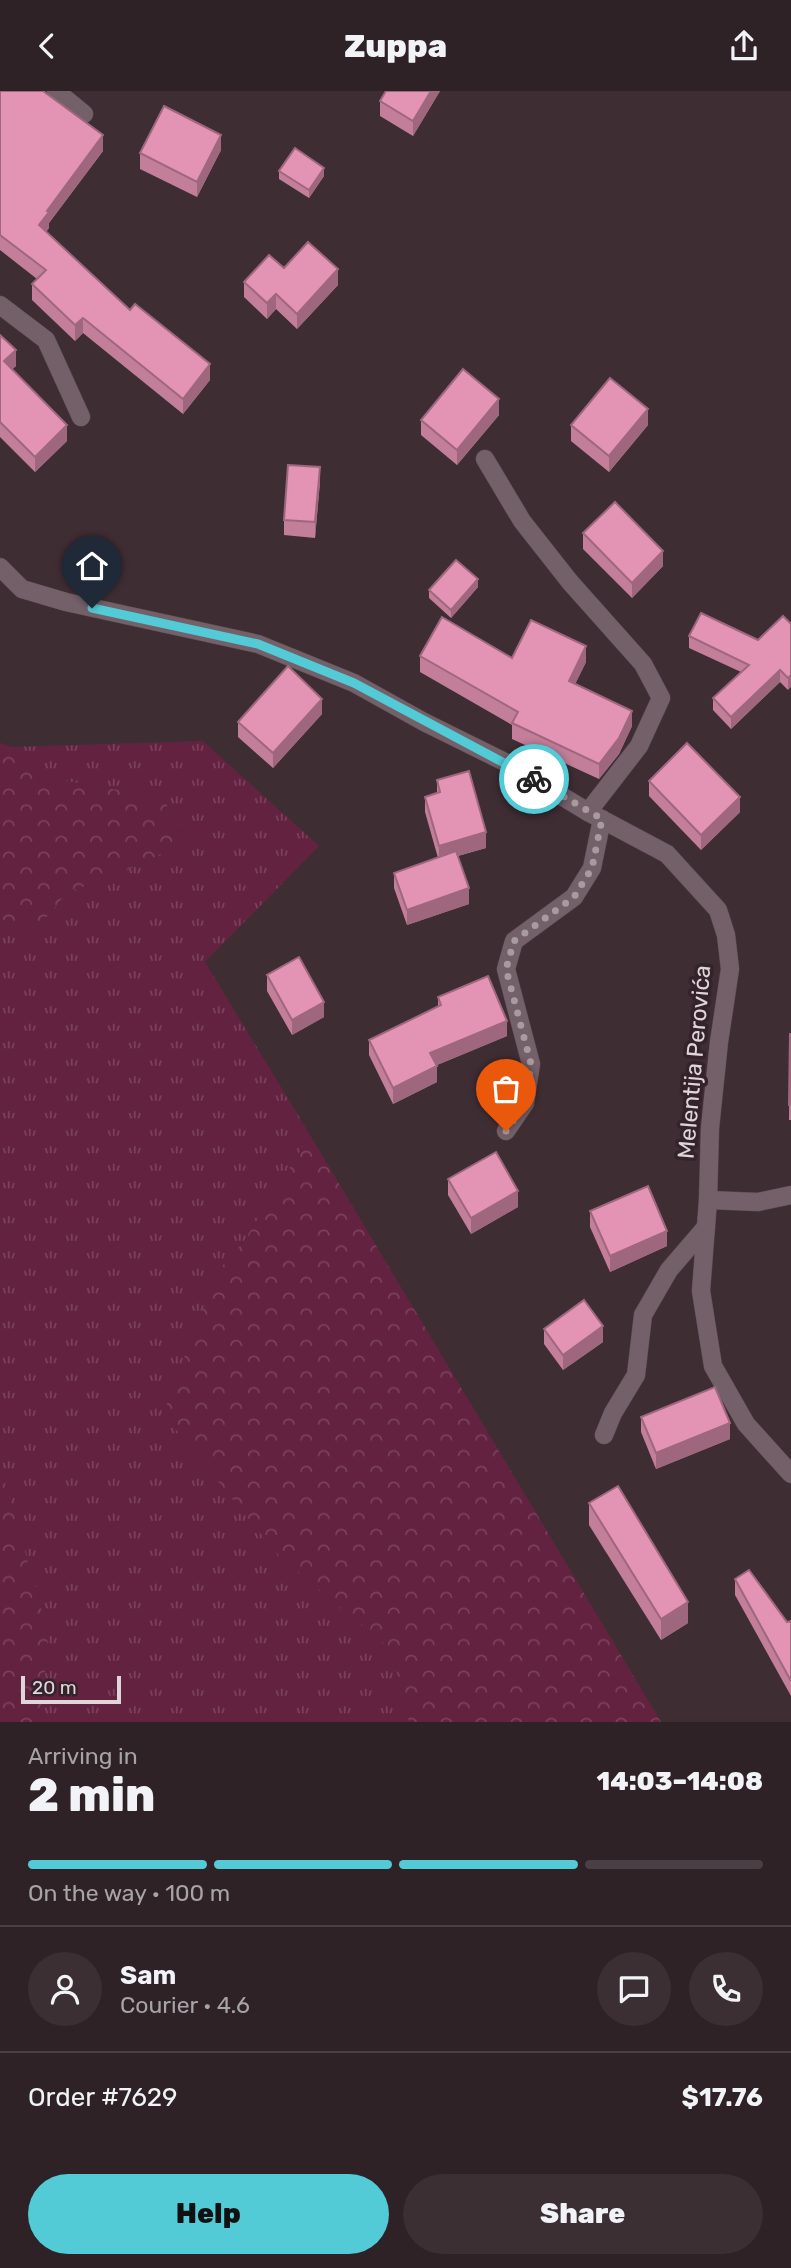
<!DOCTYPE html>
<meta charset="utf-8">
<style>
body{margin:0;font-family:Rubik,sans-serif;background:#3b2f33;color:#f1f3f6;height:100vh;display:flex;flex-direction:column;font-size:26px;white-space:nowrap}
*{box-sizing:border-box;margin:0}
p{font-size:23px;color:#a7a4a7}
.icon{flex:none;width:38px;height:38px;fill:none;stroke:currentColor;stroke-width:2;stroke-linecap:round;stroke-linejoin:round}
.map{position:relative;height:1631px;overflow:hidden}
.sheet{display:flex;flex-direction:column;background:#2f2227;flex:1}
.sheet>*{flex:none}
.scale{position:absolute;left:21px;bottom:18px;width:100px;box-sizing:border-box;padding-left:7px;border:4px solid #e0d5d9;border-top:0;font-size:19px;line-height:24px;white-space:nowrap;color:#e0d5d9;-webkit-text-stroke:5px #34232a;paint-order:stroke}
.pin{position:absolute;display:grid;place-items:center;width:60px;height:60px;color:#fff;margin:-72px -30px;border-radius:50% 50% 50% 0;rotate:-45deg;box-shadow:0 0 7px #0007}
.pin .icon{rotate:45deg}
.courier{position:absolute;display:grid;place-items:center;width:70px;height:70px;margin:-35px;border:5px solid #52cbd7;border-radius:50%;background:#fff;color:#222;box-shadow:0 2px 9px #0007}
.overview em{font-style:normal;font-weight:800}
.overview div{display:flex;flex-direction:column-reverse}
.overview{display:flex;align-items:center;justify-content:space-between;height:119px;padding:0 28px}
h1{font-size:46px;font-weight:800;line-height:52px}
.bar{display:grid;grid-template-columns:repeat(4,1fr);gap:10px 7px;align-content:center;height:84px;padding:0 28px}
.bar i{height:9px;border-radius:5px;background:#4a3f44}
.bar .on{background:#52cbd7}
.bar p{grid-column:span 4}
.line{display:flex;align-items:center;gap:18px;padding:0 28px;border-top:2px solid #4a3f44}
.line div{flex:1}
.round{display:grid;place-items:center;flex:none;width:74px;height:74px;border-radius:37px;background:#3b2f33}
.primary-button{display:flex;gap:14px;margin-top:auto;padding:14px 28px}
.primary-button a{flex:1;height:80px;border-radius:42px;background:#52cbd7;color:#111;font-size:28px;font-weight:800;line-height:80px;text-align:center}
.primary-button a+a{background:#3b2f33;color:#f1f3f6}
header{display:flex;justify-content:space-between;align-items:center;height:91px;padding:0 28px;background:#2f2227;font-size:32px;font-weight:800}
.map>svg:first-child{display:block}
</style>
<header><svg class="icon" aria-label="back" viewBox="0 0 24 24"><path d="M15 5l-7 7 7 7"/></svg>Zuppa<svg class="icon" aria-label="share" viewBox="0 0 24 24"><path d="M12 15V3M7 8l5-5 5 5M5 13v7h14v-7"/></svg></header>
<div class="map">
<svg width="791" height="1631" viewBox="0 0 791 1631">
<defs>
<pattern id="grass-tufts" width="24" height="20" patternUnits="userSpaceOnUse" patternTransform="scale(1.75)"><rect width="24" height="20" fill="#642241"/><path d="M3 7l-1-3M5 7V3M7 7l1-3M15 17l-1-3M17 17v-4M19 17l1-3" fill="none" stroke="#7a415c"/></pattern>
<pattern id="forest-crowns" width="20" height="18" patternUnits="userSpaceOnUse" patternTransform="scale(1.75)"><rect width="20" height="18" fill="#642241"/><path d="M2 6a3 3 0 1 1 6 0M12 15a3 3 0 1 1 6 0" fill="none" stroke="#7a415c"/></pattern>
</defs>
<rect width="100%" height="100%" fill="#3f2d34"/>
<path fill="url(#grass-tufts)" d="M 203,650 L 319,755 L 205,871 L 310,1044 L 244,1150 L 216,1182 L 279,1465 L 391,1558 L 409,1631 L 41,1631 L 48,1541 L 0,1374 L 0,828 L 36,838 L 67,802 L 142,773 L 186,749 L 163,707 L 38,685 L 12,656 Z"/>
<g fill="url(#forest-crowns)">
<path d="M 0,652 L 12,656 L 38,685 L 163,707 L 186,749 L 142,773 L 67,802 L 36,838 L 0,828 Z"/>
<path d="M 310,1044 L 661,1631 L 409,1631 L 391,1558 L 279,1465 L 163,1323 L 216,1182 L 244,1150 Z"/>
<path d="M 0,1374 L 48,1541 L 41,1631 L 0,1631 Z"/>
</g>
<g fill="none" stroke-linecap="round" stroke-linejoin="round">
<g stroke="#594b51" stroke-width="19">
<g id="minor">
<path d="M 56,0 L 84,23"/>
<path d="M 0,214 L 46,249 L 81,326"/>
<path d="M 485,368 L 522,430 L 570,491 L 643,573 L 661,607 L 639,655 L 588,721"/>
<path d="M 0,476 L 22,498 L 66,511 L 258,553 L 354,592 L 424,631 L 507,672 L 588,721 L 667,763 L 718,819 L 726,844 L 730,878 L 719,951 L 710,1037 L 708,1109 L 701,1200 L 713,1275 L 746,1333 L 791,1383"/>
<path d="M 506,1040 L 525,1012 L 531,973 L 506,878 L 514,850 L 574,806 L 592,777 L 602,728"/>
<path d="M 708,1109 L 758,1111 L 791,1104"/>
<path d="M 604,1344 L 613,1322 L 636,1284 L 643,1224 L 669,1179 L 706,1136"/>
</g>
</g>
<use href="#minor" stroke="#746068" stroke-width="18"/>
</g>
<g fill="#c37e9a">
<path d="M 0,0 L 103,60 L 49,132 L 49,137 L 46,141 L 130,219 L 210,289 L 183,323 L 83,242 L 75,250 L 32,209 L 32,193 L 37,188 L 0,159 Z"/>
<path d="M 386,0 L 440,0 L 413,45 L 380,25 L 380,10 Z"/>
<path d="M 221,59 L 197,106 L 140,78 L 140,62 Z"/>
<path d="M 279,80 L 324,85 L 309,107 L 279,88 Z"/>
<path d="M 284,177 L 338,194 L 297,238 L 276,218 L 267,228 L 244,206 L 244,191 Z"/>
<path d="M 0,244 L 16,275 L 12,278 L 67,350 L 35,381 L 0,346 Z"/>
<path d="M 499,324 L 457,374 L 421,344 L 421,329 Z"/>
<path d="M 571,334 L 648,334 L 609,381 L 571,350 Z"/>
<path d="M 320,391 L 315,447 L 284,444 L 284,429 Z"/>
<path d="M 583,442 L 663,475 L 632,507 L 583,458 Z"/>
<path d="M 478,496 L 451,527 L 429,507 L 429,499 Z"/>
<path d="M 791,533 L 788,599 L 780,591 L 731,638 L 713,619 L 713,607 L 741,581 L 689,557 L 689,545 L 758,549 Z"/>
<path d="M 420,565 L 512,567 L 586,571 L 575,593 L 632,635 L 619,663 L 599,688 L 512,648 L 512,634 L 420,581 Z"/>
<path d="M 322,623 L 273,677 L 238,646 L 238,631 Z"/>
<path d="M 437,689 L 486,757 L 458,765 L 469,813 L 407,834 L 394,797 L 394,782 L 438,767 L 425,721 L 425,706 L 437,702 Z"/>
<path d="M 649,690 L 740,721 L 701,759 L 649,705 Z"/>
<path d="M 267,884 L 324,926 L 292,944 L 267,900 Z"/>
<path d="M 438,906 L 507,945 L 437,974 L 437,991 L 393,1013 L 369,964 L 369,949 L 438,916 Z"/>
<path d="M 790,943 L 791,943 L 791,1029 L 789,1029 Z"/>
<path d="M 448,1088 L 518,1116 L 471,1143 L 448,1104 Z"/>
<path d="M 590,1120 L 667,1155 L 610,1181 L 590,1136 Z"/>
<path d="M 544,1238 L 603,1251 L 563,1279 L 544,1253 Z"/>
<path d="M 641,1326 L 730,1348 L 656,1378 L 641,1341 Z"/>
<path d="M 589,1412 L 688,1532 L 661,1549 L 589,1434 Z"/>
<path d="M 735,1488 L 787,1531 L 791,1530 L 791,1605 L 735,1504 Z"/>
</g>
<g fill="#9f677d">
<path d="M 431,0 L 440,0 L 413,45 L 413,30 Z"/>
<path d="M 103,44 L 103,60 L 49,132 L 49,137 L 39,150 L 39,134 L 47,120 Z"/>
<path d="M 221,44 L 221,59 L 197,106 L 197,91 Z"/>
<path d="M 324,77 L 324,85 L 309,107 L 309,99 Z"/>
<path d="M 338,178 L 338,194 L 297,238 L 297,223 Z"/>
<path d="M 276,203 L 276,218 L 267,228 L 267,212 Z"/>
<path d="M 83,227 L 83,242 L 75,250 L 75,234 Z"/>
<path d="M 16,259 L 16,275 L 4,286 L 4,270 Z"/>
<path d="M 210,273 L 210,289 L 183,323 L 183,308 Z"/>
<path d="M 499,308 L 499,324 L 457,374 L 457,359 Z"/>
<path d="M 648,318 L 648,334 L 609,381 L 609,365 Z"/>
<path d="M 67,334 L 67,350 L 35,381 L 35,366 Z"/>
<path d="M 320,376 L 320,391 L 315,447 L 315,431 Z"/>
<path d="M 663,460 L 663,475 L 632,507 L 632,492 Z"/>
<path d="M 478,488 L 478,496 L 451,527 L 451,519 Z"/>
<path d="M 586,555 L 586,571 L 569,606 L 569,590 Z"/>
<path d="M 780,579 L 780,591 L 731,638 L 731,626 Z"/>
<path d="M 791,584 L 791,596 L 788,599 L 788,587 Z"/>
<path d="M 322,608 L 322,623 L 273,677 L 273,662 Z"/>
<path d="M 632,620 L 632,635 L 619,663 L 599,688 L 599,673 Z"/>
<path d="M 740,706 L 740,721 L 701,759 L 701,744 Z"/>
<path d="M 486,741 L 486,757 L 439,770 L 439,755 Z"/>
<path d="M 469,797 L 469,813 L 407,834 L 407,819 Z"/>
<path d="M 324,911 L 324,926 L 292,944 L 292,929 Z"/>
<path d="M 507,930 L 507,945 L 430,977 L 430,962 Z"/>
<path d="M 437,975 L 437,991 L 393,1013 L 393,997 Z"/>
<path d="M 518,1100 L 518,1116 L 471,1143 L 471,1127 Z"/>
<path d="M 667,1140 L 667,1155 L 610,1181 L 610,1165 Z"/>
<path d="M 603,1235 L 603,1251 L 563,1279 L 563,1264 Z"/>
<path d="M 730,1332 L 730,1348 L 656,1378 L 656,1362 Z"/>
<path d="M 688,1511 L 688,1532 L 661,1549 L 661,1528 Z"/>
</g>
<g fill="#e393b3" stroke="#9f677d" stroke-width="2">
<path d="M 0,0 L 43,0 L 103,44 L 47,120 L 49,121 L 39,134 L 130,219 L 135,213 L 210,273 L 183,308 L 83,227 L 75,234 L 32,193 L 46,179 L 0,144 Z"/>
<path d="M 386,0 L 431,0 L 413,30 L 380,10 Z"/>
<path d="M 164,15 L 221,44 L 197,91 L 140,62 Z"/>
<path d="M 295,57 L 324,77 L 309,99 L 279,80 Z"/>
<path d="M 308,151 L 338,178 L 297,223 L 276,203 L 267,212 L 244,191 L 269,164 L 284,177 Z"/>
<path d="M 0,244 L 16,259 L 4,270 L 67,334 L 35,366 L 0,331 Z"/>
<path d="M 463,278 L 499,308 L 457,359 L 421,329 Z"/>
<path d="M 610,287 L 648,318 L 609,365 L 571,334 Z"/>
<path d="M 288,374 L 320,376 L 315,431 L 284,429 Z"/>
<path d="M 615,411 L 663,460 L 632,492 L 583,442 Z"/>
<path d="M 456,469 L 478,488 L 451,519 L 429,499 Z"/>
<path d="M 701,522 L 758,549 L 783,525 L 791,533 L 791,584 L 788,587 L 780,579 L 731,626 L 713,607 L 749,574 L 689,545 Z"/>
<path d="M 442,526 L 512,567 L 531,529 L 586,555 L 569,590 L 632,620 L 619,647 L 599,673 L 512,632 L 518,621 L 420,565 Z"/>
<path d="M 288,575 L 322,608 L 273,662 L 238,631 Z"/>
<path d="M 687,652 L 740,706 L 701,744 L 649,690 Z"/>
<path d="M 469,680 L 486,741 L 439,755 L 425,706 L 440,701 L 437,689 Z"/>
<path d="M 456,760 L 469,797 L 407,819 L 394,782 Z"/>
<path d="M 299,866 L 324,911 L 292,929 L 267,884 Z"/>
<path d="M 488,885 L 507,930 L 430,962 L 437,975 L 393,997 L 369,949 L 441,914 L 438,906 Z"/>
<path d="M 790,943 L 791,943 L 791,1014 L 789,1014 Z"/>
<path d="M 496,1061 L 518,1100 L 471,1127 L 448,1088 Z"/>
<path d="M 648,1095 L 667,1140 L 610,1165 L 590,1120 Z"/>
<path d="M 584,1209 L 603,1235 L 563,1264 L 544,1238 Z"/>
<path d="M 715,1296 L 730,1332 L 656,1362 L 641,1326 Z"/>
<path d="M 618,1395 L 688,1511 L 661,1528 L 589,1412 Z"/>
<path d="M 749,1479 L 787,1531 L 791,1530 L 791,1590 L 735,1488 Z"/>
</g>
<g fill="none" stroke-linecap="round" stroke-linejoin="round">
<path stroke="#a89a9f" stroke-width="7" stroke-dasharray="0 12.6" d="M 506,1040 L 525,1012 L 531,973 L 506,878 L 514,850 L 574,806 L 592,777 L 602,728 L 534,688"/>
<path stroke="#52cbd7" stroke-width="9" d="M 92,517 L 258,553 L 354,592 L 534,688"/>
</g>
<g text-anchor="middle" dominant-baseline="central" stroke-width="7" stroke-linejoin="round" paint-order="stroke">
<g font-size="23" fill="#e0d5d9" stroke="#34232a">
<text transform="translate(694 971) rotate(-85)">Melentija Perovića</text>
</g>
</g>
</svg>
<div class="scale">20 m</div>
<div class="pin" style="left:506px;top:1040px;background:#ea580c"><svg class="icon" aria-label="bag" viewBox="0 0 24 24"><path d="M5 8h14l-1 12H6zM9 8a3 3 0 0 1 6 0"/></svg></div>
<div class="pin" style="left:92px;top:517px;background:#1f2937"><svg class="icon" aria-label="home" viewBox="0 0 24 24"><path d="M3 11l9-7 9 7M6 9v11h12V9"/></svg></div>
<div class="courier" style="left:534px;top:688px"><svg class="icon" aria-label="bike" viewBox="0 0 24 24"><circle cx="6" cy="16" r="4"/><circle cx="18" cy="16" r="4"/><path d="M6 16l4-8h5l3 8M10 8l3 8H6M13 5h3"/></svg></div>
</div>
<section class="sheet">
<div class="overview"><div><h1>2 min</h1><p>Arriving in</p></div><em>14:03–14:08</em></div>
<div class="bar"><i class="on"></i><i class="on"></i><i class="on"></i><i></i><p>On the way · 100 m</p></div>
<div class="line" style="height:126px"><a class="round"><svg class="icon" aria-label="person" viewBox="0 0 24 24"><circle cx="12" cy="8" r="4"/><path d="M4 21q1-7 8-7t8 7"/></svg></a><div><b>Sam</b><p>Courier · 4.6</p></div><a class="round"><svg class="icon" aria-label="chat" viewBox="0 0 24 24"><path d="M4 5h16v11H9l-5 4z"/></svg></a><a class="round"><svg class="icon" aria-label="phone" viewBox="0 0 24 24"><path d="M5 4h4l2 5-3 2q2 4 5 5l2-3 5 2v4C11 20 4 13 5 4z"/></svg></a></div>
<div class="line" style="height:91px"><div>Order #7629</div><b>$17.76</b></div>
<div class="primary-button"><a>Help</a><a>Share</a></div>
</section>
